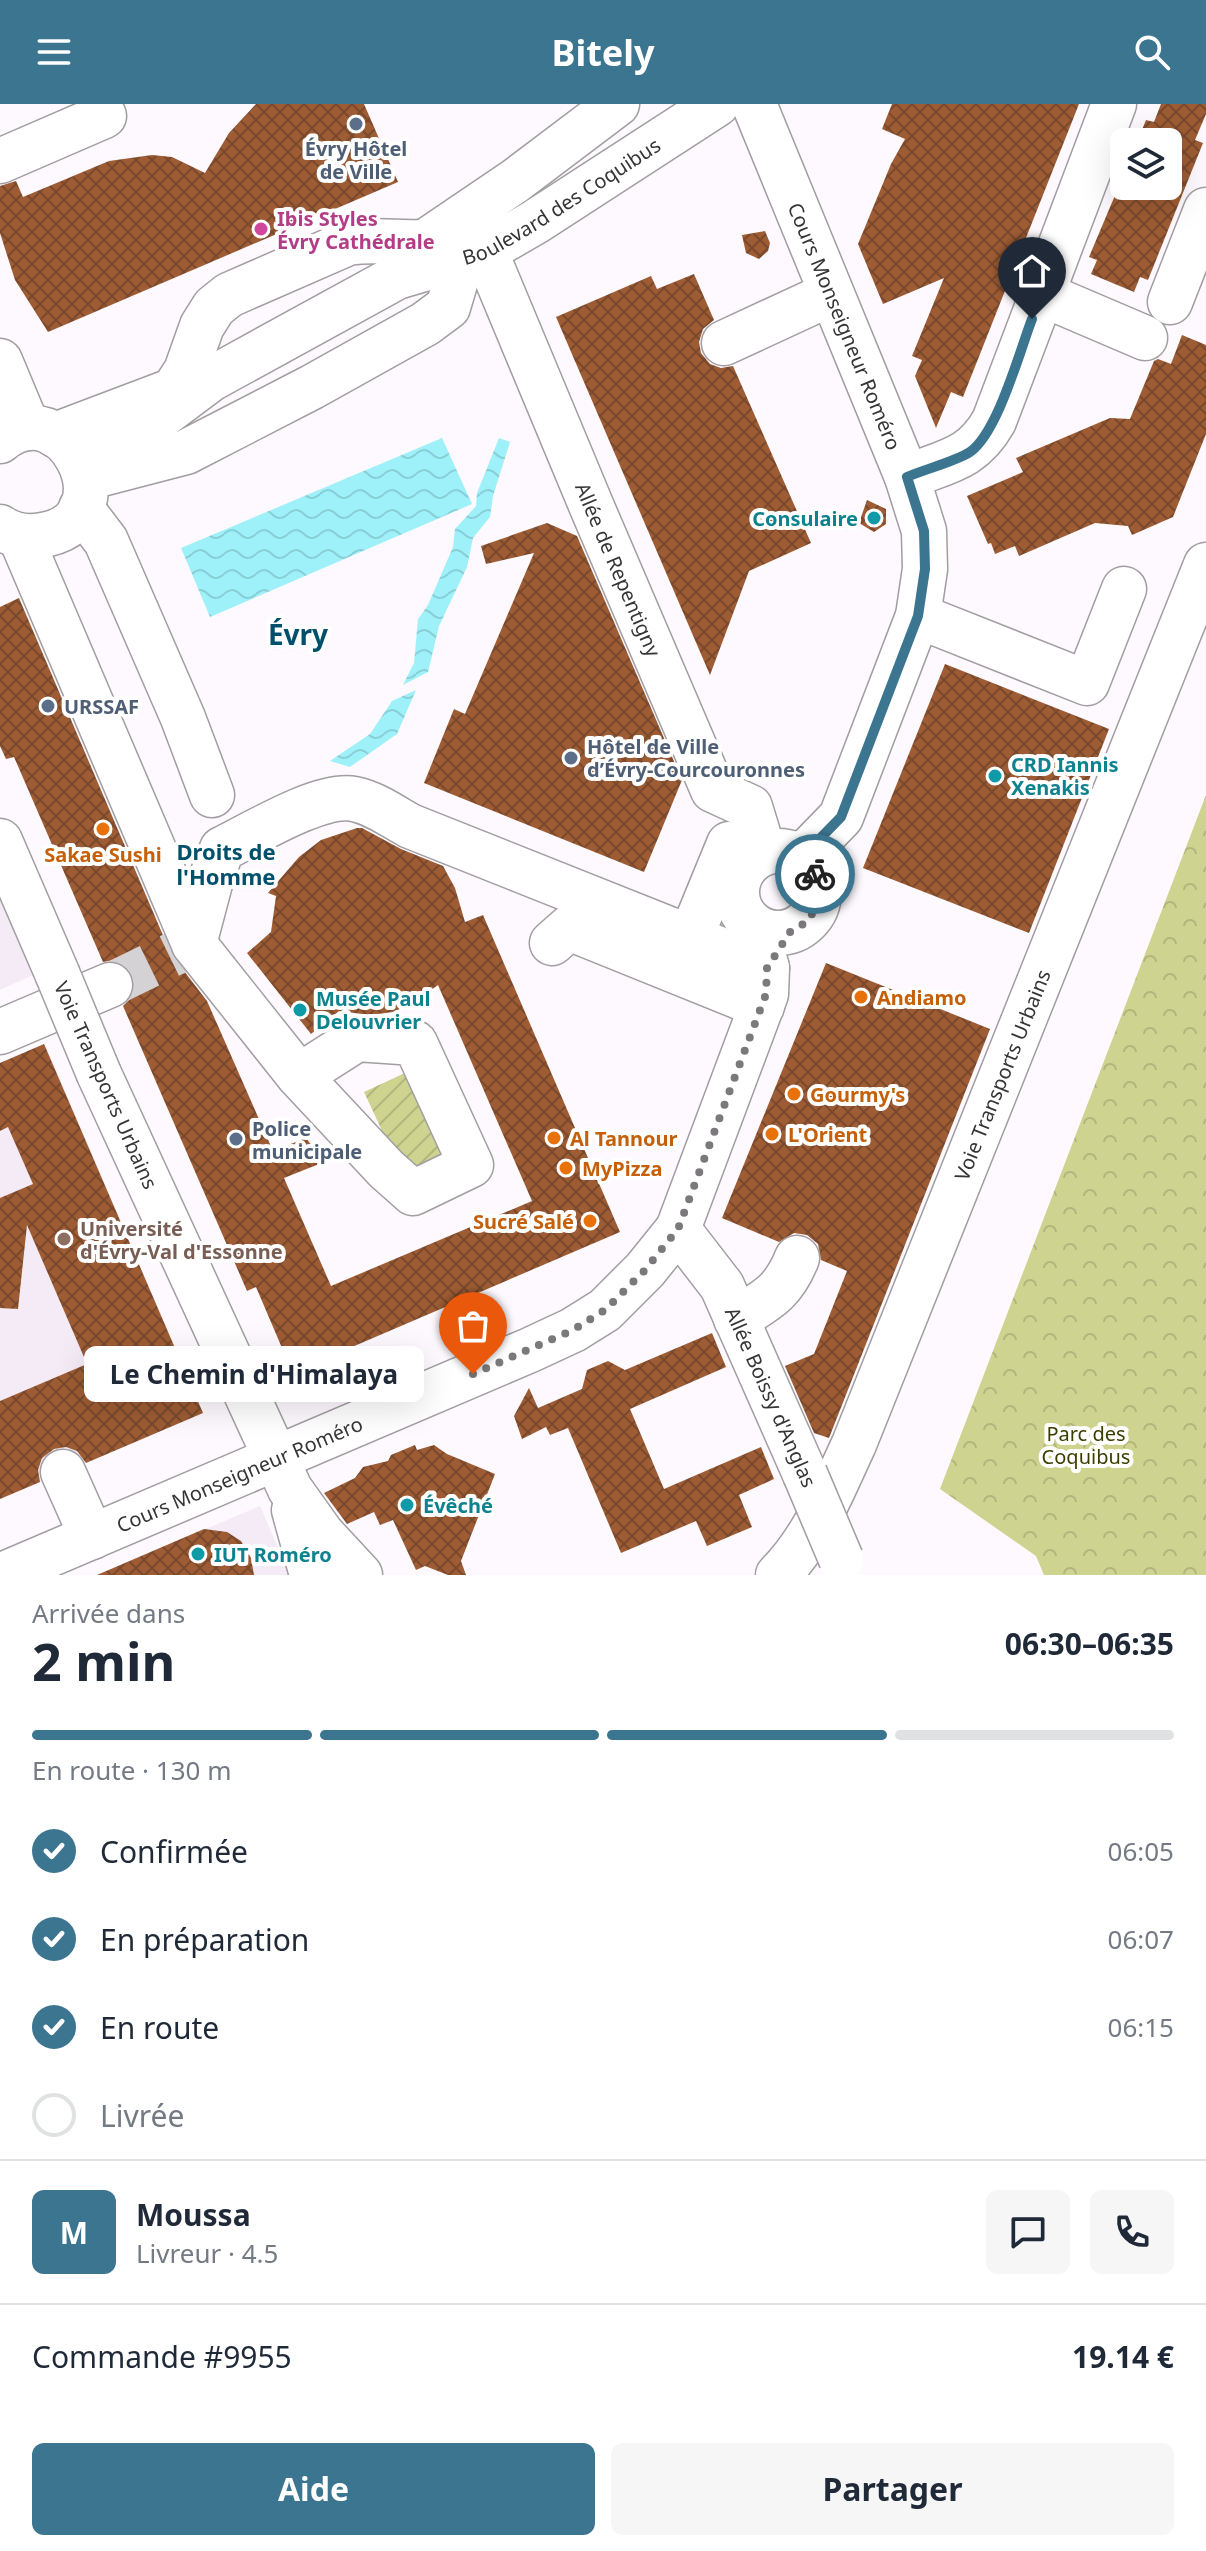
<!DOCTYPE html>
<html lang="fr">
<meta charset="utf-8">
<style>
body{margin:0;font-family:"Noto Sans",sans-serif;background:#f6f6f7;color:#1f2937;height:100vh;display:flex;flex-direction:column;font-size:30px;white-space:nowrap}
*{box-sizing:border-box;margin:0}
p{font-size:26px;color:#747a83}
.icon{flex:none;width:44px;height:44px;fill:none;stroke:currentColor;stroke-width:2;stroke-linecap:round;stroke-linejoin:round}
.map{position:relative;height:1471px;overflow:hidden}
.drawer{display:flex;flex-direction:column;background:#fff;flex:1}
.drawer>*{flex:none}
.buttons{position:absolute;left:1110px;top:24px;display:grid;gap:16px}
.buttons a{display:grid;place-items:center;width:72px;height:72px;border-radius:12px;background:#fff;box-shadow:0 8px 32px #0002;font-size:40px}
.pin{position:absolute;display:grid;place-items:center;width:68px;height:68px;color:#fff;margin:-82px -34px;border-radius:50% 50% 50% 0;rotate:-45deg;box-shadow:0 0 8px #0007}
.pin .icon{rotate:45deg}
.courier{position:absolute;display:grid;place-items:center;width:80px;height:80px;margin:-40px;border:6px solid #3c758f;border-radius:50%;background:#fff;color:#222;box-shadow:0 2px 10px #0007}
.bubble{position:absolute;height:56px;border-radius:12px;background:#fff;box-shadow:0 8px 32px #0002;font-size:26px;font-weight:700;line-height:56px;text-align:center}
.overview em{font-style:normal;font-weight:700}
.overview div{display:flex;flex-direction:column-reverse}
.overview{display:flex;align-items:center;justify-content:space-between;height:136px;padding:0 32px}
h1{font-size:52px;font-weight:700;line-height:60px}
.bar{display:grid;grid-template-columns:repeat(4,1fr);gap:12px 8px;align-content:center;height:96px;padding:0 32px}
.bar i{height:10px;border-radius:6px;background:#e0e1e3}
.bar .selected{background:#3c758f}
.bar p{grid-column:span 4}
.line{display:flex;align-items:center;gap:20px;padding:0 32px;border-top:2px solid #e0e1e3}
.line div{flex:1}
.round{display:grid;place-items:center;flex:none;width:84px;height:84px;border-radius:12px;background:#f6f6f7}
ol{padding:0 32px;list-style:none}
li{display:flex;align-items:center;gap:24px;height:88px}
li p{margin-inline-start:auto}
li .icon{padding:8px;border-radius:50%;background:#3c758f;color:#fff;stroke-width:4}
li:last-child{color:#747a83}
li i{width:44px;height:44px;border:4px solid #e0e1e3;border-radius:50%}
.action{display:flex;gap:16px;margin-top:auto;padding:16px 32px}
.action a{flex:1;height:92px;border-radius:12px;background:#3c758f;color:#fff;font-size:32px;font-weight:700;line-height:92px;text-align:center}
.action a+a{background:#f6f6f7;color:#1f2937}
header{display:flex;justify-content:space-between;align-items:center;height:104px;padding:0 32px;background:#3c758f;color:#fff;font-size:36px;font-weight:700}
.map>svg:first-child{display:block}
</style>
<header><svg class="icon" aria-label="menu" viewBox="0 0 24 24"><path d="M4 6h16M4 12h16M4 18h16"/></svg>Bitely<svg class="icon" aria-label="search" viewBox="0 0 24 24"><circle cx="10" cy="10" r="6"/><path d="M15 15l6 6"/></svg></header>
<div class="map">
<svg width="1206" height="1471" viewBox="0 0 1206 1471">
<defs>
<pattern id="park-crowns" width="20" height="18" patternUnits="userSpaceOnUse" patternTransform="scale(2)"><rect width="20" height="18" fill="#ced390"/><path d="M2 6a3 3 0 1 1 6 0M12 15a3 3 0 1 1 6 0" fill="none" stroke="#b2b67d"/></pattern>
<pattern id="garden-furrows" width="10" height="10" patternUnits="userSpaceOnUse" patternTransform="scale(2)"><rect width="10" height="10" fill="#ced390"/><path d="M-1 1l2-2M0 10L10 0M9 11l2-2" fill="none" stroke="#b2b67d"/></pattern>
<pattern id="water-waves" width="16" height="10" patternUnits="userSpaceOnUse" patternTransform="scale(2)"><rect width="16" height="10" fill="#9ef1f9"/><path d="M0 5q4-4 8 0t8 0" fill="none" stroke="#89cfd6"/></pattern>
<pattern id="building-cross-hatch" width="8" height="8" patternUnits="userSpaceOnUse" patternTransform="scale(2)"><rect width="8" height="8" fill="#9d5c34"/><path d="M0 0l8 8M0 8l8-8" fill="none" stroke="#7a492b"/></pattern>
</defs>
<rect width="100%" height="100%" fill="#fdf9fe"/>
<g fill="#f4ebf6">
<path d="M 0,793 L 33,871 L 0,886 Z"/>
<path d="M 45,940 L 203,1309 L 0,1395 L 0,959 Z"/>
<path d="M 260,1402 L 290,1471 L 97,1471 Z"/>
</g>
<path fill="url(#park-crowns)" d="M 1206,691 L 1206,1471 L 1044,1471 L 1036,1452 L 940,1385 Z"/>
<path fill="url(#garden-furrows)" d="M 407,968 L 454,1066 L 410,1087 L 364,988 Z"/>
<g fill="url(#water-waves)">
<path d="M 442,334 L 472,400 L 210,513 L 181,444 Z"/>
<path d="M 499,334 L 510,338 L 493,392 L 490,413 L 473,434 L 467,463 L 439,522 L 428,568 L 403,581 L 414,559 L 418,515 L 428,501 L 453,443 L 455,425 L 476,402 L 477,389 Z"/>
<path d="M 416,586 L 397,630 L 350,663 L 330,657 L 370,630 L 392,597 Z"/>
</g>
<g fill="url(#building-cross-hatch)">
<path d="M 256,0 L 364,0 L 398,78 L 48,228 L 15,176 L 0,129 L 0,82 L 16,77 L 23,93 L 109,57 L 152,51 L 172,53 L 205,69 L 229,29 Z"/>
<path d="M 892,0 L 1079,0 L 963,293 L 951,288 L 936,324 L 915,272 L 922,256 L 912,252 L 944,174 L 883,200 L 858,140 L 891,60 L 905,35 L 882,25 Z"/>
<path d="M 1161,0 L 1206,0 L 1206,10 L 1195,36 L 1203,39 L 1148,176 L 1140,173 L 1134,188 L 1091,170 L 1097,156 L 1089,153 L 1124,70 L 1124,82 L 1168,82 L 1168,38 L 1137,38 L 1146,16 L 1154,18 Z"/>
<path d="M 765,127 L 770,139 L 768,147 L 759,155 L 746,149 L 742,131 Z"/>
<path d="M 694,170 L 714,216 L 703,225 L 699,238 L 701,249 L 710,260 L 721,264 L 733,262 L 811,439 L 749,467 L 710,571 L 556,213 L 651,172 L 657,185 Z"/>
<path d="M 1182,231 L 1206,241 L 1206,330 L 1173,413 L 1132,431 L 1128,422 L 1095,419 L 1019,452 L 1015,442 L 995,450 L 991,439 L 988,440 L 967,392 L 1023,368 L 1016,354 L 1110,314 L 1130,315 L 1154,257 L 1158,255 L 1171,260 Z"/>
<path d="M 867,396 L 886,405 L 886,420 L 874,428 L 859,419 Z"/>
<path d="M 547,419 L 577,432 L 682,676 L 644,768 L 424,679 L 454,605 L 465,610 L 534,449 L 486,460 L 481,442 Z"/>
<path d="M 19,494 L 171,850 L 207,897 L 273,1047 L 306,1034 L 324,1058 L 284,1074 L 331,1182 L 532,1097 L 438,881 L 413,899 L 393,908 L 370,911 L 339,907 L 311,930 L 247,849 L 271,828 L 276,792 L 268,789 L 299,753 L 321,736 L 357,724 L 362,724 L 401,745 L 443,762 L 455,784 L 465,818 L 483,811 L 620,1128 L 303,1264 L 299,1254 L 288,1258 L 256,1183 L 247,1187 L 123,902 L 130,895 L 135,885 L 133,870 L 124,861 L 114,856 L 103,858 L 14,653 L 6,655 L 0,642 L 0,503 Z"/>
<path d="M 945,560 L 1109,625 L 1029,829 L 863,764 Z"/>
<path d="M 826,859 L 990,925 L 829,1334 L 814,1329 L 785,1262 L 814,1250 L 847,1167 L 821,1156 L 818,1140 L 807,1131 L 794,1129 L 779,1138 L 722,1114 Z"/>
<path d="M 44,940 L 203,1309 L 86,1359 L 77,1347 L 66,1343 L 54,1345 L 42,1354 L 38,1366 L 40,1378 L 0,1395 L 0,1297 L 87,1260 L 27,1121 L 18,1205 L 0,1204 L 0,1094 L 33,1080 L 8,1023 L 0,1027 L 0,959 Z"/>
<path d="M 712,1229 L 726,1263 L 630,1305 L 664,1385 L 761,1343 L 774,1375 L 739,1391 L 752,1423 L 707,1442 L 696,1417 L 621,1449 L 568,1324 L 550,1331 L 546,1323 L 522,1335 L 514,1312 L 529,1284 L 538,1304 L 582,1285 L 587,1266 L 608,1257 L 625,1266 Z"/>
<path d="M 415,1341 L 417,1346 L 434,1341 L 447,1350 L 495,1370 L 461,1457 L 466,1471 L 448,1471 L 425,1462 L 416,1466 L 393,1416 L 380,1421 L 374,1408 L 347,1420 L 324,1389 L 355,1374 L 363,1363 L 388,1357 L 391,1351 Z"/>
<path d="M 204,1425 L 227,1428 L 241,1437 L 251,1454 L 254,1471 L 97,1471 Z"/>
</g>
<g fill="none" stroke-linecap="round" stroke-linejoin="round">
<path stroke="#d5d2d6" stroke-width="44" stroke-dasharray="44 22" stroke-linecap="butt" d="M 110,881 L 194,840"/>
<g stroke="#a19da1" stroke-width="47">
<g id="minor">
<path id="s1" d="M 754,0 L 907,373 L 924,427 L 925,465 L 918,512 L 841,713 L 801,754"/>
<path d="M 0,57 L 104,12"/>
<path id="s2" d="M 491,161 L 591,401 L 713,686 L 750,703 L 764,749"/>
<path d="M 1042,190 L 1145,234"/>
<path d="M 1170,198 L 1206,106"/>
<path d="M 724,239 L 830,190"/>
<path d="M 0,257 L 28,324"/>
<path d="M 173,287 L 186,267 L 202,222 L 214,203 L 229,191 L 348,139 C 373,135 400,139 425,138"/>
<path d="M 907,373 C 946,357 972,356 994,317 L 1114,0"/>
<path d="M 86,374 L 186,348 L 312,283 L 425,220 L 448,203 L 462,156"/>
<path d="M 81,404 L 106,437 L 183,614 L 212,691"/>
<path d="M 20,432 L 194,840 L 299,972 L 386,1065 L 413,1089 L 471,1061 L 415,939 L 357,935 L 299,972"/>
<path d="M 918,512 L 1087,579 L 1124,485"/>
<path d="M 0,737 L 57,869"/>
<circle cx="778" cy="788" r="41"/>
<path d="M 690,835 L 729,740"/>
<path d="M 552,839 L 569,824 L 762,902"/>
<path d="M 194,840 L 212,772 L 222,745 C 253,730 321,688 354,695 C 374,699 392,712 410,722 L 767,864"/>
<path d="M 0,928 L 110,881"/>
<path d="M 99,970 L 290,1385 L 322,1430 L 360,1471"/>
<path d="M 678,1125 L 722,1182 L 805,1370"/>
<path d="M 736,1215 C 767,1196 783,1189 797,1154"/>
<path d="M 63,1368 L 92,1433"/>
<path d="M 294,1406 L 312,1471"/>
<path id="s3" d="M 2,1471 L 530,1246 L 573,1226 L 605,1206 L 645,1166 L 678,1125 L 766,890 L 767,864 L 756,823"/>
<path id="s4" d="M 778,1471 C 814,1435 832,1387 854,1340 L 1206,461"/>
</g>
</g>
<g stroke="#a19da1" stroke-width="47">
<g id="major">
<path d="M 397,173 L 425,138 L 515,77 L 617,0"/>
<path d="M 55,331 L 174,286"/>
<path d="M 0,337 C 64,283 129,411 48,430 C 31,434 14,433 0,423"/>
<path id="s5" d="M 86,374 L 124,340 L 211,275 L 397,173 L 485,147 L 535,118 L 717,0"/>
</g>
</g>
<use href="#minor" stroke="#fff" stroke-width="44"/>
<use href="#major" stroke="#fff" stroke-width="44"/>
<g stroke="#a19da1" stroke-width="47" stroke-linecap="butt">
<g id="minor-bridge">
<path d="M 57,869 L 99,970"/>
<path d="M 805,1370 L 841,1455"/>
</g>
</g>
<use href="#minor-bridge" stroke="#fff" stroke-width="44"/>
</g>
<g fill="none" stroke-linecap="round" stroke-linejoin="round">
<path stroke="#7b797c" stroke-width="8" stroke-dasharray="0 14.4" d="M 473,1270 L 573,1226 L 605,1206 L 645,1166 L 678,1125 L 766,890 L 767,864 L 790,828 L 808,817 L 818,799 L 819,786 L 815,770"/>
<path stroke="#3c758f" stroke-width="10" d="M 815,770 L 801,754 L 841,713 L 918,512 L 925,465 L 924,427 L 907,373 C 925,365 954,358 970,348 C 998,328 1019,249 1032,215"/>
</g>
<g fill="#5c6f8a" stroke="#fff" stroke-width="3">
<circle cx="356" cy="20" r="8"/>
<circle cx="48" cy="602" r="8"/>
<circle cx="571" cy="654" r="8"/>
<circle cx="236" cy="1035" r="8"/>
</g>
<circle fill="#d1479c" stroke="#fff" stroke-width="3" cx="261" cy="125" r="8"/>
<g fill="#0f9aa8" stroke="#fff" stroke-width="3">
<circle cx="874" cy="414" r="8"/>
<circle cx="995" cy="672" r="8"/>
<circle cx="300" cy="906" r="8"/>
<circle cx="407" cy="1401" r="8"/>
<circle cx="198" cy="1450" r="8"/>
</g>
<g fill="#e8710a" stroke="#fff" stroke-width="3">
<circle cx="103" cy="725" r="8"/>
<circle cx="861" cy="893" r="8"/>
<circle cx="794" cy="990" r="8"/>
<circle cx="772" cy="1030" r="8"/>
<circle cx="554" cy="1034" r="8"/>
<circle cx="566" cy="1064" r="8"/>
<circle cx="590" cy="1117" r="8"/>
</g>
<circle fill="#8d6e63" stroke="#fff" stroke-width="3" cx="64" cy="1135" r="8"/>
<g text-anchor="middle" dominant-baseline="central" stroke-width="8" stroke-linejoin="round" paint-order="stroke">
<g font-size="20" font-weight="bold" fill="#4e5e75" stroke="#fff" text-anchor="start">
<text x="356" y="44" text-anchor="middle">Évry Hôtel<tspan x="356" dy="23">de Ville</tspan></text>
<text x="64" y="602">URSSAF</text>
<text x="587" y="642">Hôtel de Ville<tspan x="587" dy="23">d’Évry-Courcouronnes</tspan></text>
<text x="252" y="1024">Police<tspan x="252" dy="23">municipale</tspan></text>
</g>
<g font-size="20" fill="#353436" stroke="#fff">
<text stroke="none"><textPath href="#s5" startOffset="554">Boulevard des Coquibus</textPath></text>
<text stroke="none"><textPath href="#s1" startOffset="240">Cours Monseigneur Roméro</textPath></text>
<text stroke="none"><textPath href="#s2" startOffset="330">Allée de Repentigny</textPath></text>
<text stroke="none"><textPath href="#s4" startOffset="550">Voie Transports Urbains</textPath></text>
<text transform="translate(106 981) rotate(66)">Voie Transports Urbains</text>
<text transform="translate(771 1293) rotate(66)">Allée Boissy d'Anglas</text>
<text stroke="none"><textPath href="#s3" startOffset="258">Cours Monseigneur Roméro</textPath></text>
</g>
<g font-size="20" font-weight="bold" fill="#b23c85" stroke="#fff" text-anchor="start">
<text x="277" y="114">Ibis Styles<tspan x="277" dy="23">Évry Cathédrale</tspan></text>
</g>
<g font-size="20" font-weight="bold" fill="#0d838f" stroke="#fff" text-anchor="start">
<text x="858" y="414" text-anchor="end">Consulaire</text>
<text x="1011" y="660">CRD Iannis<tspan x="1011" dy="23">Xenakis</tspan></text>
<text x="316" y="894">Musée Paul<tspan x="316" dy="23">Delouvrier</tspan></text>
<text x="423" y="1401">Évêché</text>
<text x="214" y="1450">IUT Roméro</text>
</g>
<g font-size="20" font-weight="bold" fill="#c56008" stroke="#fff" text-anchor="start">
<text x="103" y="750" text-anchor="middle">Sakae Sushi</text>
<text x="877" y="893">Andiamo</text>
<text x="810" y="990">Gourmy's</text>
<text x="788" y="1030">L'Orient</text>
<text x="570" y="1034">Al Tannour</text>
<text x="582" y="1064">MyPizza</text>
<text x="574" y="1117" text-anchor="end">Sucré Salé</text>
</g>
<g font-size="20" font-weight="bold" fill="#785e54" stroke="#fff" text-anchor="start">
<text x="80" y="1124">Université<tspan x="80" dy="23">d'Évry-Val d'Essonne</tspan></text>
</g>
<g font-size="20" fill="#3c3e00" stroke="#fff">
<text x="1086" y="1329">Parc des<tspan x="1086" dy="23">Coquibus</tspan></text>
</g>
<g font-size="22" font-weight="bold" fill="#01506b" stroke="#fff">
<text x="226" y="747">Droits de<tspan x="226" dy="25">l'Homme</tspan></text>
</g>
<g font-size="28" font-weight="bold" fill="#01506b" stroke="#fff">
<text x="298" y="530">Évry</text>
</g>
</g>
</svg>
<div class="buttons">
<a><svg class="icon" aria-label="layers" viewBox="0 0 24 24"><path d="M12 4l9 5-9 5-9-5zM3 14l9 5 9-5"/></svg></a>
</div>
<div class="pin" style="left:473px;top:1270px;background:#ea580c"><svg class="icon" aria-label="bag" viewBox="0 0 24 24"><path d="M5 8h14l-1 12H6zM9 8a3 3 0 0 1 6 0"/></svg></div>
<div class="pin" style="left:1032px;top:215px;background:#1f2937"><svg class="icon" aria-label="home" viewBox="0 0 24 24"><path d="M3 11l9-7 9 7M6 9v11h12V9"/></svg></div>
<div class="courier" style="left:815px;top:770px"><svg class="icon" aria-label="bike" viewBox="0 0 24 24"><circle cx="6" cy="16" r="4"/><circle cx="18" cy="16" r="4"/><path d="M6 16l4-8h5l3 8M10 8l3 8H6M13 5h3"/></svg></div>
<div class="bubble" style="left:84px;top:1242px;width:340px">Le Chemin d'Himalaya</div>
</div>
<section class="drawer">
<div class="overview"><div><h1>2 min</h1><p>Arrivée dans</p></div><em>06:30–06:35</em></div>
<div class="bar"><i class="selected"></i><i class="selected"></i><i class="selected"></i><i></i><p>En route · 130 m</p></div>
<ol>
<li><svg class="icon" aria-label="check" viewBox="0 0 24 24"><path d="M5 12l5 5 9-10"/></svg>Confirmée<p>06:05</p></li>
<li><svg class="icon" aria-label="check" viewBox="0 0 24 24"><path d="M5 12l5 5 9-10"/></svg>En préparation<p>06:07</p></li>
<li><svg class="icon" aria-label="check" viewBox="0 0 24 24"><path d="M5 12l5 5 9-10"/></svg>En route<p>06:15</p></li>
<li><i></i>Livrée</li>
</ol>
<div class="line" style="height:144px"><b class="round" style="background:#3c758f;color:#fff">M</b><div><b>Moussa</b><p>Livreur · 4.5</p></div><a class="round"><svg class="icon" aria-label="chat" viewBox="0 0 24 24"><path d="M4 5h16v11H9l-5 4z"/></svg></a><a class="round"><svg class="icon" aria-label="phone" viewBox="0 0 24 24"><path d="M5 4h4l2 5-3 2q2 4 5 5l2-3 5 2v4C11 20 4 13 5 4z"/></svg></a></div>
<div class="line" style="height:104px"><div>Commande #9955</div><b>19.14 €</b></div>
<div class="action"><a>Aide</a><a>Partager</a></div>
</section>
